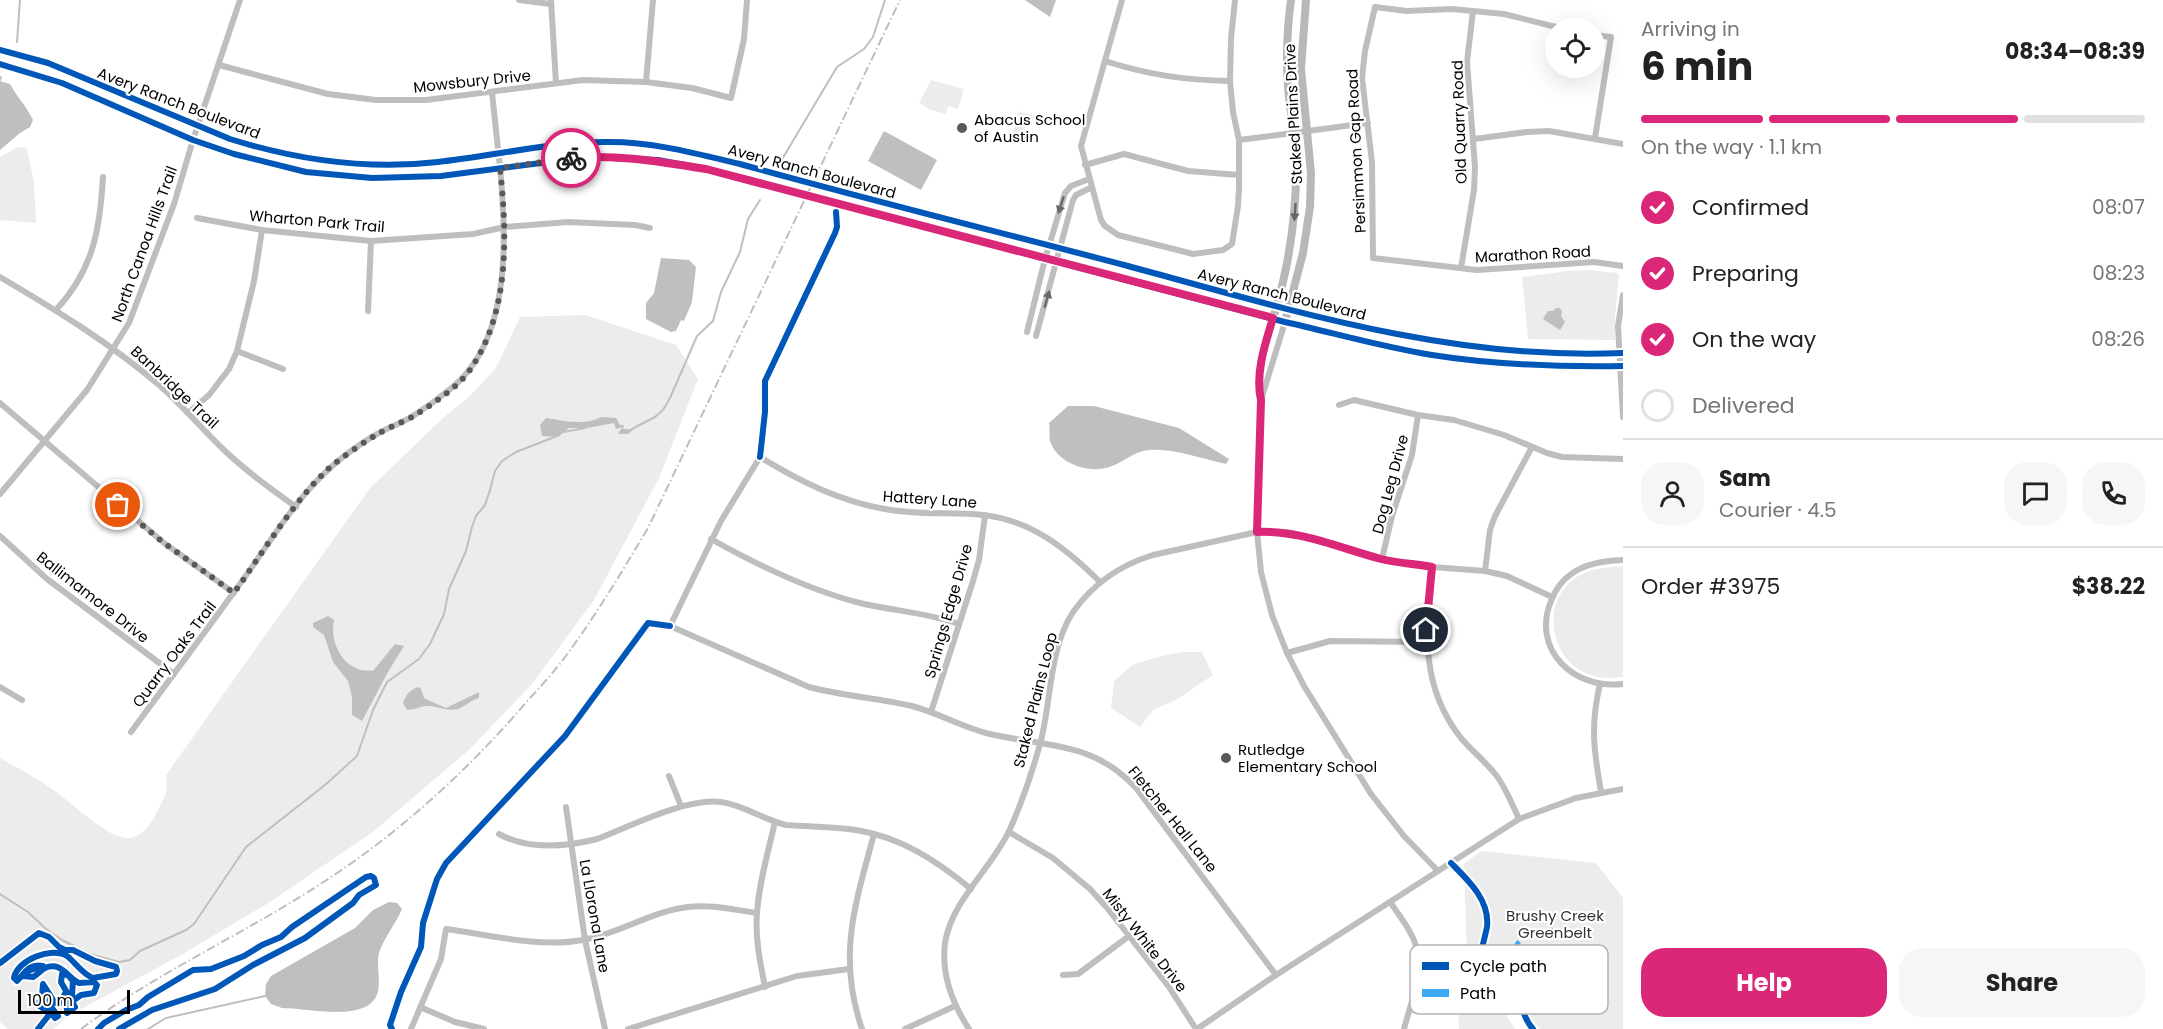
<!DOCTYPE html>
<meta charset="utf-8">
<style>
body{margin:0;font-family:Poppins,sans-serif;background:#f6f6f6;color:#222;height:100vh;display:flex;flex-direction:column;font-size:22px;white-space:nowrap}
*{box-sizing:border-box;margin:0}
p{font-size:20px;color:#767676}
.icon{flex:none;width:33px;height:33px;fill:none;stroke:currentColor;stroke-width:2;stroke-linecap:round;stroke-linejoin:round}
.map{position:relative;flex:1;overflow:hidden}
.details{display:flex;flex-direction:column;background:#fff;width:540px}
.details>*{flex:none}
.fabs{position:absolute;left:1545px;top:18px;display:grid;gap:12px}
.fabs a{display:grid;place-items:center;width:60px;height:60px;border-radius:50%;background:#fff;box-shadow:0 6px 24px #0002;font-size:30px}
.scale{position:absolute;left:18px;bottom:15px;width:112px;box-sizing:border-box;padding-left:6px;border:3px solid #000;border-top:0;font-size:16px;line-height:21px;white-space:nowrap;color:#000;-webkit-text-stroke:4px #fff;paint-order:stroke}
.pin{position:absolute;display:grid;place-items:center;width:51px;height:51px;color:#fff;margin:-26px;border:3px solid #fff;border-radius:50%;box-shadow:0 2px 6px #0007}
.courier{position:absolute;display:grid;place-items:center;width:60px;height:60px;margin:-30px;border:4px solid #db2777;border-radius:50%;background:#fff;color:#222;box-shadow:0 2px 8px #0007}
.head em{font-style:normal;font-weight:700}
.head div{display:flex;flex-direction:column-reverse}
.head{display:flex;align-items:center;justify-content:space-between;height:102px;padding:0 18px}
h1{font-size:39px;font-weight:700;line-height:45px}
.bar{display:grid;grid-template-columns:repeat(4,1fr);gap:9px 6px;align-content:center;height:72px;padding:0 18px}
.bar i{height:8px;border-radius:4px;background:#e0e0e0}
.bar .selected{background:#db2777}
.bar p{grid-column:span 4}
.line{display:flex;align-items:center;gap:15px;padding:0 18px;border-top:2px solid #e0e0e0}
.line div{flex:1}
.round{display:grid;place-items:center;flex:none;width:63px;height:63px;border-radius:24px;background:#f6f6f6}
ol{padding:0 18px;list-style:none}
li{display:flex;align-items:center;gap:18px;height:66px}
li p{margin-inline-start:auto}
li .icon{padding:6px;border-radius:50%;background:#db2777;color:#fff;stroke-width:4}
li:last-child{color:#767676}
li i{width:33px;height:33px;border:3px solid #e0e0e0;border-radius:50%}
.cta{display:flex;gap:12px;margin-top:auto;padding:12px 18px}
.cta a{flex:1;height:69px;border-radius:24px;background:#db2777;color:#fff;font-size:24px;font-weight:700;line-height:69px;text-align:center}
.cta a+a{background:#f6f6f6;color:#222}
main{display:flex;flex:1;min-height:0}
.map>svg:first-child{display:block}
</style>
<main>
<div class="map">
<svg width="1623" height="1029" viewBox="0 0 1623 1029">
<rect width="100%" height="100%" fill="#fff"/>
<g fill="#ececec">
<path d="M 931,80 L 964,89 L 958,109 L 948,106 L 946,114 L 931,110 L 919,103 Z"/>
<path d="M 1018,111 L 1034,116 L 1034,118 L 1018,135 L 1013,133 Z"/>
<path d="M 18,147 L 27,148 L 34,183 L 36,223 L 0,220 L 0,157 Z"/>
<path d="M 1589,270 L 1618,273 L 1619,275 L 1615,317 L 1615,340 L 1528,339 L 1522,277 L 1568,271 Z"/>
<path d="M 585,315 L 676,345 L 698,379 L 659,478 L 594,600 L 532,684 L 469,750 L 374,831 L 270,902 L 181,955 L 68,1016 L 53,1029 L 8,1029 L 0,1022 L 0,758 C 17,768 36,777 52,789 C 70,801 101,832 121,837 C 138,842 149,827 156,814 C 164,797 169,794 166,775 L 370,488 L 444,417 L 469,397 L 496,368 L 520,317 Z"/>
<path d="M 1623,566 L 1623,677 C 1613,678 1601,679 1591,675 C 1547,661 1539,595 1582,574 C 1595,568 1609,567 1623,566 Z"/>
<path d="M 1182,652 L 1202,652 L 1213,675 L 1176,700 L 1153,710 L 1140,727 L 1111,708 L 1114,681 L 1132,665 L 1161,656 Z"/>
<path d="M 1481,851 L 1596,863 L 1623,898 L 1623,1029 L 1540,1029 L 1530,1018 L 1515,976 L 1467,957 L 1464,864 Z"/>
<path d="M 1457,980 L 1499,1003 L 1515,1029 L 1459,1029 Z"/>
</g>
<g fill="#bfbfbf">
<path d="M 1025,0 L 1056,0 L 1050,17 Z"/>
<path d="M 0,81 L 10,84 C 17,97 27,107 33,120 L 30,127 L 20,133 L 0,150 Z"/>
<path d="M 884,131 L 937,160 L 921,190 L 868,161 Z"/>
<path d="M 661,258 L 689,260 L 696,267 L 692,302 L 684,321 L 681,320 L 676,331 L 671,332 L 646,319 L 646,303 L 654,293 Z"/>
<path d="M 1556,308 L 1560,308 L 1562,312 L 1561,316 L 1565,322 L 1560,330 L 1543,319 L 1548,311 L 1553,311 Z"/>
<path d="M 1068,406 L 1094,406 L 1179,428 L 1229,459 L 1226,464 C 1202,459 1174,448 1149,450 C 1135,451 1125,461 1112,466 C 1091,475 1057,464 1050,441 C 1049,436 1050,428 1049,423 Z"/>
<path d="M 601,417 L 616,418 L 620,425 L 624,425 L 623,429 L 634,429 L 628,434 L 618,434 L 622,427 L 616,429 L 614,423 L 587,428 L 569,428 L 558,437 L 542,436 L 540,425 L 546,418 C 565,421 584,426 601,417 Z"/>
<path d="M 328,616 L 334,620 C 330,638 339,662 358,669 C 362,671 369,670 373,671 L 395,644 L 404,646 L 388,672 L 362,721 L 352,715 L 352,697 L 348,681 L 333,662 L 324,635 L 313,627 L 313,623 Z"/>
<path d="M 418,687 L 421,689 L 424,698 L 446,708 L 479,692 L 479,698 C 471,700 466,706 458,709 C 446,712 437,705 425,706 C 419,707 414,710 407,710 L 403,703 C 406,694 410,690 418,687 Z"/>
<path d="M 389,902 L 397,903 L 402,909 C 396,923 386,935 380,950 C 375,963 381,977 378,991 C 371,1024 308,1008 282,1008 L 271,1004 L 265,996 L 266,984 L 271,976 L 355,928 L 373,910 Z"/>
</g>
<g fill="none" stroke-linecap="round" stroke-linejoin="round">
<g stroke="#bfbfbf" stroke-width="2">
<path d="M 17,42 L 20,0"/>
<path d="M 0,80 L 1,77"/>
<path d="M 781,161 L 837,67 L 864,49 L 873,37 L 885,0"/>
<path d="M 632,429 L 655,417 L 663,410 L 670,398 L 697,336 L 713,321 L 721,292 L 740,252 L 748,219 L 760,200"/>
<path d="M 564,432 L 585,428"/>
<path d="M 0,894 L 28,912 L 46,929 L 62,940 L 90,954 L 119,962 L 130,960 L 140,951 L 186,930 L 194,924 L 246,847 L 325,785 L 357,756 L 373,710 L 387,682 L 419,659 L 430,644 L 444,614 L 449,589 L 466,551 L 472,527 L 476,516 L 485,505 L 490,490 L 495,471 L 502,461 L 516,452 L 557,436"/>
<path d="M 148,1029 L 166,1018 L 265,996"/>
</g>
<g stroke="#bebebe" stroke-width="6">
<path d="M 519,0 L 551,4"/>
<path d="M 551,0 L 556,83"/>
<path d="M 1122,0 L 1081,146 L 1101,220 L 1105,226 L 1118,235 L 1193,254 L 1223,250 L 1232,244 L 1238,206 L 1239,188 L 1239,140 L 1233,112 L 1230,81 L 1231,38 L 1235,0"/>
<path d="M 1560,28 L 1504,14 L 1452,9 L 1407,11 L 1375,7 L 1365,51 L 1362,78 L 1372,162 L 1373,258 L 1477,270 L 1594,262 L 1623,266"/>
<path d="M 1594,35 L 1611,37 L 1595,138"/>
<path d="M 1105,61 C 1149,75 1184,80 1230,81"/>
<path d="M 219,65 L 328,94 L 376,100 L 426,100 L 583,80 L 646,82 L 692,88 L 731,98 L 744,39 L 747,0"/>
<path d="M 646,82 L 653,0"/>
<path d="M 1474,139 L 1527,132 L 1549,131 L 1623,144"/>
<path d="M 1239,140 L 1368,123"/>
<path d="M 1085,165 L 1124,154 L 1188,171 L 1239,175"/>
<path d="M 197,218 L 262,230 L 371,241 L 473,234 L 505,227 L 568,222 L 635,225 L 650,228"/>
<path d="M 1461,268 L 1474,190 L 1475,167 L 1467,62 L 1473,11"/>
<path d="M 0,277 C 56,310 110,343 159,385 C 182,405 202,429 224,450 C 246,471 271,489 296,507"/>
<path d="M 1623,295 L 1618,326 L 1623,417"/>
<path d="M 56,310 C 93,270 100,230 103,177"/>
<path d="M 368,311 L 371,241"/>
<path d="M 1285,322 L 1261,400 L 1257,532 L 1261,572 L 1272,615 L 1287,653 L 1304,686 L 1371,794 L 1404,836 L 1438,871"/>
<path d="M 1027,332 L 1045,259 L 1065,193 L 1071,186 L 1089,179"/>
<path d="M 1036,336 L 1073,200 L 1076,195 L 1092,187"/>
<path d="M 237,351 L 283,369"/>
<path d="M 1261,400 C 1255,374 1265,344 1273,319"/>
<path d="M 0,403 L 164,543 L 234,593"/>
<path d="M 1339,405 L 1354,400 L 1418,415 L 1454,420 L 1504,435 L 1547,453 L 1562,457 L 1623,459"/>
<path d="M 188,413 L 209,395 L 229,369 L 237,351 L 254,281 L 262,230"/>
<path d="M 0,494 L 87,390 L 129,323 L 174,204 L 193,140 L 240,0"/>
<path d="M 0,536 L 47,579 L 174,674"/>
<path d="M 711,539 C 759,566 810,591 864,604 C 896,611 928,613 959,624"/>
<path d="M 1382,559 L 1392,516 L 1412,455 L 1418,415"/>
<path d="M 1623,560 C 1605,561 1585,563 1570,575 C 1561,581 1555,591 1551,601 C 1531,650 1574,690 1623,684"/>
<path d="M 1432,567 C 1426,629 1419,685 1461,738 C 1472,751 1485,761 1496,775 C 1506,788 1512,804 1519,819"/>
<path d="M 1485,571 L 1490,530 L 1495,516 L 1532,447"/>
<path d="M 1100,582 C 1067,549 1031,520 983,515 C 952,512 921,515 891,510 C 843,503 801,482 760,457 L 721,521 L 670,626 L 809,687 C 843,696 878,698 912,706 C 939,713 963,728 990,734 C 1046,747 1093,741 1136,788 L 1276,975"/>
<path d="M 1287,653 L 1330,641 L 1426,642"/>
<path d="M 1600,684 C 1590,726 1594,751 1601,792"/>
<path d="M 0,687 L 22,700"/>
<path d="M 931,712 L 973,581 L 979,560 L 985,515"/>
<path d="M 131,732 C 170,679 209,627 247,574 C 272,539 296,499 328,470 C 340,458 364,441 379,433 C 391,426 405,422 416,414 C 427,407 438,399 449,390 C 529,329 500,179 492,92"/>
<path d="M 669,776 L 681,806"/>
<path d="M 566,807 L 585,940 L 605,1029"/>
<path d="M 1009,832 L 1053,858 L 1090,889 L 1108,909 L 1169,987 L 1196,1029"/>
<path d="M 499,834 C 528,850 565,847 597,839 C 631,826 685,798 721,802 C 744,805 764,820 786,825 C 810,827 833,826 856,830 C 901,837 937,861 971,889"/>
<path d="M 1391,903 C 1399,916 1410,928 1415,943 C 1425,970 1411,1002 1404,1029"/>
<path d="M 1063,975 L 1078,974 L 1129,936"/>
<path d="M 765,987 C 760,962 755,938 757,913 C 759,883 768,852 775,822"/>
<path d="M 420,1007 L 455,1022 L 484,1029"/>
<path d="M 411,1029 L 441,959 L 446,929 C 490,935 539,948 583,940 C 619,934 652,911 688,907 C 711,904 734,910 757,913"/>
<path d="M 628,1029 L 797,976 L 849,969"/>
<path d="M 862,1029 C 837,956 855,905 874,834"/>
<path d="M 905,1029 L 955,1006"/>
<path d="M 969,1029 C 952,1003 941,975 945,943 C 952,899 992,869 1010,829 C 1022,802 1032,773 1040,744 C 1052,701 1048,651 1073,612 C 1093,584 1120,565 1153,555 L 1257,532 L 1287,532 L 1382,559 L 1432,567 L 1485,571 L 1507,576 L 1552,597"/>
<path d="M 1197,1029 L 1276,975 L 1519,819 L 1576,798 L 1623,789"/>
</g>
<g stroke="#b8b8b8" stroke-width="8">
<path d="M 0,50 L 48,63 L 230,139 C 297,160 368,170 438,162 C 493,156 555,141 610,142 C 654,142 698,154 740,164 C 869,200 999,232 1128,266 C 1290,310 1453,361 1623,353"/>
<path d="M 0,64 L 62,83 L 193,140 L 234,154 L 306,172 L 372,178 L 441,176 L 588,157 L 658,160 L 706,169 L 1285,322 C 1334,333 1382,347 1432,355 C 1495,365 1559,367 1623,366"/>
<path d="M 1273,319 C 1289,267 1297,214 1296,160 C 1295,136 1290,111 1288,87 C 1286,58 1287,29 1291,0"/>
<path d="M 1285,322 L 1303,253 L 1310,207 L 1311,173 L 1301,69 L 1306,0"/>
</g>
<path stroke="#bebebe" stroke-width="2" stroke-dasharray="9 3 1.5 3" stroke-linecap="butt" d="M 81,1029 C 156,973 244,934 322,883 C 398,834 464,774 523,706 C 536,691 550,677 562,661 C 594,619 621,573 648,528 L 900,0"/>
<path stroke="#3fa9f5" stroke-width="4.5" stroke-dasharray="9 4.5" stroke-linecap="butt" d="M 1504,974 C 1515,945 1518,930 1553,930"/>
<g stroke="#fff" stroke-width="10">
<g id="cycleway">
<path d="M 0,50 L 48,63 L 230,139 C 297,160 368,170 438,162 C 493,156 555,141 610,142 C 654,142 698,154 740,164 C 869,200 999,232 1128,266 C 1290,310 1453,361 1623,353"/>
<path d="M 0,64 L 62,83 L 193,140 L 234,154 L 306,172 L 372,178 L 441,176 L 588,157 L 658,160 L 706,169 L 1285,322 C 1334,333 1382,347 1432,355 C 1495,365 1559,367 1623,366"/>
<path d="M 760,457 L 765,412 L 765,381 L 835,233 L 837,227 L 836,212"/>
<path d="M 1451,863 C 1468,880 1490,900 1487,927 C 1485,937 1482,946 1481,955 C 1487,967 1502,969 1511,980 C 1522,995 1520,1015 1533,1029"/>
<path d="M 0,963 L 39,933 L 49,937 L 59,947 L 65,950 L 73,950 L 95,961 L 116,967 L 117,971 L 116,974 L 93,978 C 82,974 76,963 67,956 C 52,946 17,960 14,978 L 17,981 C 24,974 29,963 43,966 L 42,967 C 36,968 26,970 23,976 L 33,977 C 37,975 40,971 45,968 C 61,961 67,977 79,983 L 94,982 L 97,985 L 94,993 L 81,995 L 74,1000 L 72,995 L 73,981 L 68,975 L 62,974 L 61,982 L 75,1007 L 67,1013 L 66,992 L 60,1003 L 55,1003 L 43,984 L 42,995 L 58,1016 L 55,1018 L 44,1003 L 42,1002 L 38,1003 L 38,1005 L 47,1011 L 49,1015 L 38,1029"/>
<path d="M 98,1029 L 104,1023 L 126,1010 L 139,1005 L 148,997 L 193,970 L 211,969 L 244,956 L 262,945 L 281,937 L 292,927 L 366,877 L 371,876 L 374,878 L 376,885 L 359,895 L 353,903 L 305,938 L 253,965 L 215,989 L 152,1010 L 119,1029"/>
<path d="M 392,1029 L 390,1025 L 401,992 L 421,947 L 423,923 L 437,879 L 446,863 L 565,736 L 648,623 L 670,626"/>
</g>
</g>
<use href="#cycleway" stroke="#0057b8" stroke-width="6"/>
</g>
<defs><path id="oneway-solid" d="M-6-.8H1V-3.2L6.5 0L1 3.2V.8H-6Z" transform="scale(1.5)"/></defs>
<g fill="#686868">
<use href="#oneway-solid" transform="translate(1061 205) rotate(108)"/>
<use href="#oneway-solid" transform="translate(1047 299) rotate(-74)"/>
</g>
<use fill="#656565" href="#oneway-solid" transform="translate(1295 212) rotate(94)"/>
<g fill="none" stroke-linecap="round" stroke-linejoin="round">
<path stroke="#595959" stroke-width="6" stroke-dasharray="0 10.8" d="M 118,505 L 164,543 L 234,593 C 261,555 294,501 328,469 C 342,457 360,445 376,435 C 389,427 404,422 417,414 C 435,402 460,386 472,367 C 510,309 507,234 500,168 L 571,158"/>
<path stroke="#db2777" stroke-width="8" d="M 571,158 C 617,154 661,162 706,169 L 1273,318 C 1265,344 1255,374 1261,400 L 1257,532 C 1301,530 1339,548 1381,559 C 1397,563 1415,564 1432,567 L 1426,630"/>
</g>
<g fill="#595959" stroke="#fff" stroke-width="2">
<circle cx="962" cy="128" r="6"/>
<circle cx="1226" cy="758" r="6"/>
</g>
<g text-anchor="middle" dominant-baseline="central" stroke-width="4.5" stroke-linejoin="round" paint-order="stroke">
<g font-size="15" fill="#000" stroke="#fff">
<text transform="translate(472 81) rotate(-6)">Mowsbury Drive</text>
<text transform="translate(179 103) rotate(21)">Avery Ranch Boulevard</text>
<text transform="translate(1293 114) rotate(-93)">Staked Plains Drive</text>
<text transform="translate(1459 122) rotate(-92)">Old Quarry Road</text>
<text transform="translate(1356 151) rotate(-93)">Persimmon Gap Road</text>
<text transform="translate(812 171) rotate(15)">Avery Ranch Boulevard</text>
<text transform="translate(317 221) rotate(5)">Wharton Park Trail</text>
<text transform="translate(144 244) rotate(-70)">North Canoa Hills Trail</text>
<text transform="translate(1533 254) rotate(-3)">Marathon Road</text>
<text transform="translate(1282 294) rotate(14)">Avery Ranch Boulevard</text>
<text transform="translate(175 387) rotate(43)">Banbridge Trail</text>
<text transform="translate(1390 484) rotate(-75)">Dog Leg Drive</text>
<text transform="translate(930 499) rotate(4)">Hattery Lane</text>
<text transform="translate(93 597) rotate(38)">Ballimamore Drive</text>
<text transform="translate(948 611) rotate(-74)">Springs Edge Drive</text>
<text transform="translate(174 654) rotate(-53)">Quarry Oaks Trail</text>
<text transform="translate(1035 700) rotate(-76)">Staked Plains Loop</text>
<text transform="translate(1173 819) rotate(51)">Fletcher Hall Lane</text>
<text transform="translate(595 916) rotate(80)">La Llorona Lane</text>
<text transform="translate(1145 940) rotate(52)">Misty White Drive</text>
</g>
<g font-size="15" fill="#000" stroke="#fff" text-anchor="start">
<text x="974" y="119">Abacus School<tspan x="974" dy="17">of Austin</tspan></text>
<text x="1238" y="749">Rutledge<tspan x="1238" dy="17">Elementary School</tspan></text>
</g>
<g font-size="15" fill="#333" stroke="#fff">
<text x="1555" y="915">Brushy Creek<tspan x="1555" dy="17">Greenbelt</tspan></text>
</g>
</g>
<rect x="1410" y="945" width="198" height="69" rx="9" fill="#fff" stroke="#b2b2b2" stroke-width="1.5"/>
<rect x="1422" y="962" width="27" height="8" fill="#0057b8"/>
<rect x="1422" y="989" width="27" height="8" fill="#3fa9f5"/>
<g font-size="16" fill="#000">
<text x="1460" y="972">Cycle path</text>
<text x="1460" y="999">Path</text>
</g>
</svg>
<div class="fabs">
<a><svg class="icon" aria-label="locate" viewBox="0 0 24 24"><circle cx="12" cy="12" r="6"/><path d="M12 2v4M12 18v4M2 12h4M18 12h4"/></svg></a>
</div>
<div class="scale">100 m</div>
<div class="pin" style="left:118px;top:505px;background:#ea580c"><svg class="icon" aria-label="bag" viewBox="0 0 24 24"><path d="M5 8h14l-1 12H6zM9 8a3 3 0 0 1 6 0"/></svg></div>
<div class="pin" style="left:1426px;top:630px;background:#1f2937"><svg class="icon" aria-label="home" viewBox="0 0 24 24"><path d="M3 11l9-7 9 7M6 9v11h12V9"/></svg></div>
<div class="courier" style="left:571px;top:158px"><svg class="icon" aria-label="bike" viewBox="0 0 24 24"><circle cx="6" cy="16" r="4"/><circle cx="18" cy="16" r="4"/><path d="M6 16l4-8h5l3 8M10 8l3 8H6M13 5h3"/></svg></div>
</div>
<section class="details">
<div class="head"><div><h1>6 min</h1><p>Arriving in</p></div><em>08:34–08:39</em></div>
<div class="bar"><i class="selected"></i><i class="selected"></i><i class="selected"></i><i></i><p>On the way · 1.1 km</p></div>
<ol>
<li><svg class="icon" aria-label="check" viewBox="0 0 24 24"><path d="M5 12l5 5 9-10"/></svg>Confirmed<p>08:07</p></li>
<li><svg class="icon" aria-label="check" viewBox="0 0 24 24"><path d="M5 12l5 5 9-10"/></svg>Preparing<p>08:23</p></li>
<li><svg class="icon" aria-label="check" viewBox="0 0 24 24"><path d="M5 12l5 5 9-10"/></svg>On the way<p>08:26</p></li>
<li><i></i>Delivered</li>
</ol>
<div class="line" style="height:108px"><a class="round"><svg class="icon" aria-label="person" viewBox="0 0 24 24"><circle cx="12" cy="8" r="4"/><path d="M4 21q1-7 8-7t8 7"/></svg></a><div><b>Sam</b><p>Courier · 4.5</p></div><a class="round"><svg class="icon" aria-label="chat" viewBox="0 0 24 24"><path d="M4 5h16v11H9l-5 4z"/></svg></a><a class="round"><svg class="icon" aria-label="phone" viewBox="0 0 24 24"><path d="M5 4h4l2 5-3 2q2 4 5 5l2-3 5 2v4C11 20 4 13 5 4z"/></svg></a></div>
<div class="line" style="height:78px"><div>Order #3975</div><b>$38.22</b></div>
<div class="cta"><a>Help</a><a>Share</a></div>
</section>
</main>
